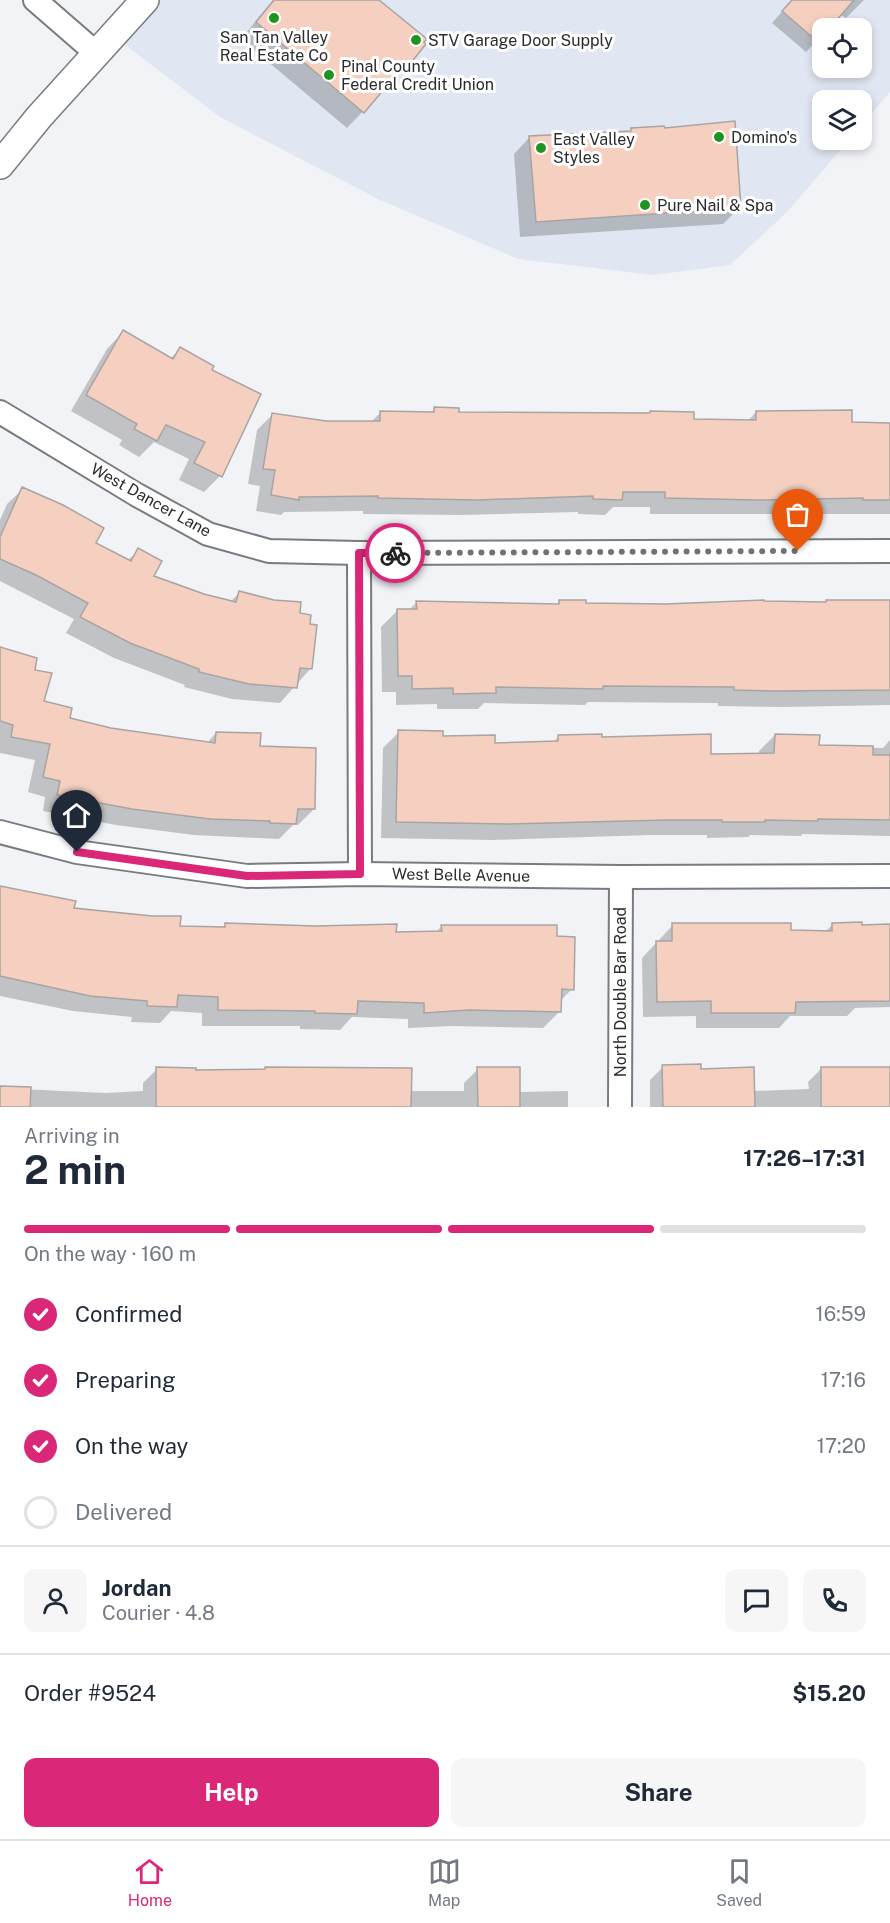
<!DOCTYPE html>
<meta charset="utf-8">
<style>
body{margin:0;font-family:"Public Sans",sans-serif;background:#f6f6f7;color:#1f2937;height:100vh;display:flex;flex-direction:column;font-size:22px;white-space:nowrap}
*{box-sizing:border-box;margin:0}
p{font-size:20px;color:#747a83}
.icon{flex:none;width:33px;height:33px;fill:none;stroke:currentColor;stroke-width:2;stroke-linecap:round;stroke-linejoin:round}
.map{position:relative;height:1107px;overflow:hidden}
.drawer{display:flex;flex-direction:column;background:#fff;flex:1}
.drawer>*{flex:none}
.fabs{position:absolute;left:812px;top:18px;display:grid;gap:12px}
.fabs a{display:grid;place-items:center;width:60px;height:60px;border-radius:12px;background:#fff;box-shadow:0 3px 9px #0003;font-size:30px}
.pin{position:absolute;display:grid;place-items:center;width:51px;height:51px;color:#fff;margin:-62px -26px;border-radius:50% 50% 50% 0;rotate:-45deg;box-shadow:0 0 6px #0007}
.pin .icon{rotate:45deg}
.courier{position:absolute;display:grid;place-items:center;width:60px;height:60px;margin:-30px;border:4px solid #db2777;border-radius:50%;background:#fff;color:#222;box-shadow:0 2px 8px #0007}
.overview em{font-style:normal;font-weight:700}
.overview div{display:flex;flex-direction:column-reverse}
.overview{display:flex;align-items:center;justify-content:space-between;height:102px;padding:0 24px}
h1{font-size:39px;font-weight:700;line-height:45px}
.bar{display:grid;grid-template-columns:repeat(4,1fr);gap:9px 6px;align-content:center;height:72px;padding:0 24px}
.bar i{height:8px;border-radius:4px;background:#e0e1e3}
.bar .selected{background:#db2777}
.bar p{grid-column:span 4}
.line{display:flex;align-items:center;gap:15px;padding:0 24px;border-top:2px solid #e0e1e3}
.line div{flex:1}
.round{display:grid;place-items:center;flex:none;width:63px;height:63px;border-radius:12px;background:#f6f6f7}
ol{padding:0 24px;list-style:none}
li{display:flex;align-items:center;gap:18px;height:66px}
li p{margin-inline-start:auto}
li .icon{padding:6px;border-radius:50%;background:#db2777;color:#fff;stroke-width:4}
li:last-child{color:#747a83}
li i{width:33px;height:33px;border:3px solid #e0e1e3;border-radius:50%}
.action{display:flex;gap:12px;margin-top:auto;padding:12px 24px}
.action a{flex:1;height:69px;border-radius:12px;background:#db2777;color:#fff;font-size:24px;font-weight:700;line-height:69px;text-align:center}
.action a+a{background:#f6f6f7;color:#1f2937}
.tab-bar{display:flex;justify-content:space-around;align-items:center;height:84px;border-top:2px solid #e0e1e3;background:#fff;font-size:16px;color:#747a83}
.tab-bar a{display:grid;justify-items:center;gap:3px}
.tab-bar .selected{color:#db2777}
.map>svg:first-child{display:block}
</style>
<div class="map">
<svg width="890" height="1107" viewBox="0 0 890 1107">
<rect width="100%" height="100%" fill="#f1f3f7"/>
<path fill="#e1e7f2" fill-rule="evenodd" d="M 145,0 L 890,0 L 890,92 L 861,126 L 861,100 L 822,100 L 822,140 L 849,140 L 787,212 L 730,265 L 653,275 L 518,259 L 380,200 L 220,117 L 112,35 ZM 822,28 L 861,28 L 861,68 L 822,68 Z"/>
<g fill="#0003">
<path d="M 273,0 L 377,0 L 409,63 L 347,128 L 241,39 Z"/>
<path d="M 792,0 L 864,0 L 846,18 L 840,14 L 828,28 L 822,28 L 822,35 L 806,52 L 772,23 Z"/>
<path d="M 632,130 L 740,207 L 723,224 L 520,237 L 514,154 L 530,137 L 629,132 Z"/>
<path d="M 123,332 L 170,359 L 180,349 L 220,476 L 204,492 L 179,480 L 189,459 L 154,442 L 139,457 L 119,445 L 122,440 L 71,411 L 107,349 Z"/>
<path d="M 435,409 L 458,413 L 747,422 L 756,412 L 851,424 L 890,424 L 890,514 L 650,514 L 650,507 L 613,507 L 605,515 L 578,514 L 578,512 L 461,515 L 363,514 L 363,511 L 284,512 L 281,515 L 256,511 L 260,486 L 248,484 L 257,430 L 273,414 L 326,423 L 371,422 L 380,413 L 430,414 Z"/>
<path d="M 23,489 L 94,543 L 127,561 L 139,550 L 152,576 L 203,595 L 230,602 L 239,593 L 298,614 L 311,668 L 280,703 L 232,699 L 184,687 L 185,685 L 114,658 L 66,633 L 74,619 L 0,581 L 0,520 L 7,504 Z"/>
<path d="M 560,601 L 584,604 L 666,606 L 890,602 L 890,705 L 784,707 L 718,706 L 718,703 L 588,702 L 585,705 L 484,703 L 478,709 L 437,709 L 437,704 L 396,705 L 396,692 L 382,692 L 381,627 L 398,610 L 409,610 L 417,602 L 556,605 Z"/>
<path d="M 0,648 L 33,671 L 43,702 L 68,720 L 110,729 L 207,743 L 216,733 L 259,747 L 314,809 L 298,825 L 293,825 L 279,839 L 194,835 L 116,825 L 43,811 L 45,797 L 28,792 L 35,760 L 0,753 Z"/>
<path d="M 399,732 L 493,744 L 552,743 L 559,736 L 601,738 L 709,756 L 759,755 L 759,751 L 775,735 L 818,746 L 883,748 L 890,740 L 890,836 L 802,834 L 801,836 L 750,835 L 748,837 L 707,838 L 707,835 L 650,835 L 491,840 L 381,838 L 383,748 Z"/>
<path d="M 0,888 L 73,909 L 179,928 L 221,929 L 226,924 L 395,934 L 435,933 L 442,926 L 556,938 L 572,989 L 560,1001 L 560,1011 L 543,1028 L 452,1026 L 408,1028 L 408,1019 L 352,1017 L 340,1030 L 300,1029 L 300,1026 L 202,1026 L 202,1013 L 171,1011 L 160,1023 L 131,1022 L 132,1017 L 73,1011 L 0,996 Z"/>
<path d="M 833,924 L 861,927 L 890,926 L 890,1007 L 855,1008 L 847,1016 L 790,1016 L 779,1028 L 696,1028 L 696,1016 L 643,1017 L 642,958 L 673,925 L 824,933 Z"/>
<path d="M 663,1067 L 700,1070 L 753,1091 L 809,1089 L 808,1082 L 821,1069 L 890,1068 L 890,1107 L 650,1107 L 650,1080 Z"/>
<path d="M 266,1068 L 410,1091 L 464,1091 L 464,1083 L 478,1069 L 518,1092 L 568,1091 L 568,1107 L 0,1107 L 0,1088 L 105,1093 L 143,1091 L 143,1083 L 157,1069 L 195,1072 L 263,1071 Z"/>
</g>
<g fill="#f5d0c0" stroke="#a9a4a2" stroke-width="1.5">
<path d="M 274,0 L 379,0 L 427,39 L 424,42 L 426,44 L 410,64 L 407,62 L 364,113 L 256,22 Z"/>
<path d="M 792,0 L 854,0 L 830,28 L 822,28 L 822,37 L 818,42 L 782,11 Z"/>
<path d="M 735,121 L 741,208 L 536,222 L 529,136 L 631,131 L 631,128 L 664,126 L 665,128 Z"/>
<path d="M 123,330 L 173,359 L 180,347 L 214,366 L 212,370 L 261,394 L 222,477 L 194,463 L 205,442 L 166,425 L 157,441 L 134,429 L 137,424 L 86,395 Z"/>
<path d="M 434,407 L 459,408 L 459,412 L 650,413 L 650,411 L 694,412 L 694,419 L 756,420 L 756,411 L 852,410 L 852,422 L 890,423 L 890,500 L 863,500 L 863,498 L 757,500 L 665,498 L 665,492 L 623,492 L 622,500 L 593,499 L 593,496 L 477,500 L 378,498 L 378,496 L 299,497 L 299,500 L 271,495 L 275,470 L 263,469 L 272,413 L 326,421 L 380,421 L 380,411 L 434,412 Z"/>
<path d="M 22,487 L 63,505 L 104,528 L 96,543 L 131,561 L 138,548 L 162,561 L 154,576 L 204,594 L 236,602 L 239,591 L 274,600 L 301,602 L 300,613 L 311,615 L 310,624 L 317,625 L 312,669 L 300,668 L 297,688 L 249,684 L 199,672 L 199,669 L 130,643 L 80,617 L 88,603 L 36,575 L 0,559 L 0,537 Z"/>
<path d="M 559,600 L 586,600 L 586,603 L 666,604 L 764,600 L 764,601 L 826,602 L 826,600 L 890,600 L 890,690 L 774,691 L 734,690 L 734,687 L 603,686 L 603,689 L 496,687 L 496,693 L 453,694 L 453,688 L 412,689 L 412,676 L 398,676 L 397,609 L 417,609 L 416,601 L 559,604 Z"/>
<path d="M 0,647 L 37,658 L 35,670 L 52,673 L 44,701 L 72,708 L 70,718 L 111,728 L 215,743 L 216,732 L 261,733 L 260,746 L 316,748 L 315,809 L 298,809 L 296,824 L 270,823 L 270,821 L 210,819 L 132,809 L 57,795 L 60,781 L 43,777 L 50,744 L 11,737 L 13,725 L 0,721 Z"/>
<path d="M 398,730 L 443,731 L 443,736 L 495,735 L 495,743 L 558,741 L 558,735 L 602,734 L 602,737 L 711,734 L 711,754 L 774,753 L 775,734 L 820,735 L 819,745 L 873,746 L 873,755 L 890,755 L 890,820 L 818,819 L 818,821 L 765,820 L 765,822 L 722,822 L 722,820 L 667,820 L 508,824 L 396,822 Z"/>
<path d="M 0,886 L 76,901 L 74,908 L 152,916 L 181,916 L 180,926 L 225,927 L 225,923 L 316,926 L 397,924 L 396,932 L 442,931 L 441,925 L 557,925 L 557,936 L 575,937 L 574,990 L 562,989 L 561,1012 L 469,1010 L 424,1013 L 424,1003 L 358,1001 L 357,1014 L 315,1013 L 315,1011 L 218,1010 L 218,997 L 178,995 L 177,1007 L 147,1006 L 147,1001 L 90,996 L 0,976 Z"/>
<path d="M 862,922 L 862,925 L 890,924 L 890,1001 L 796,1002 L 795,1013 L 711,1013 L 711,1001 L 657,1002 L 656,941 L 672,941 L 672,923 L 791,923 L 791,930 L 832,931 L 832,923 Z"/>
<path d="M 701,1064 L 701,1069 L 754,1067 L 755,1107 L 663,1107 L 662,1065 Z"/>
<path d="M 156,1067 L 196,1068 L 196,1070 L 265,1069 L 265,1067 L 412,1068 L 411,1107 L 156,1107 Z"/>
<path d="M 477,1067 L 520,1067 L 520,1107 L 478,1107 Z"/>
<rect x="821" y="1067" width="69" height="40"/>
<path d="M 0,1086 L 31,1087 L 30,1107 L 0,1107 Z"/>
</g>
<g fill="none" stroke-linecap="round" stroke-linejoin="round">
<g stroke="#797c7f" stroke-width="26">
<g id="minor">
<path d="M 35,0 L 96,53"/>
<path d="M 0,412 L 137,495 L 208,534 L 269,551 L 359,553 L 890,551"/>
<path d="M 359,553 L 360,874"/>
<path d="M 0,832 L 77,852 L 247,876 L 360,874 L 621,877 L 890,876"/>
<path d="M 620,1107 L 621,877"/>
</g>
</g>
<g stroke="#797c7f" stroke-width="30">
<path id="tertiary" d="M 0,165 L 39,117 L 145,0"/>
</g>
<use href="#minor" stroke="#fff" stroke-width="22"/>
<use href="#tertiary" stroke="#fff" stroke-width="27"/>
</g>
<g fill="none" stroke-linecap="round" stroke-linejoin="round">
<path stroke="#707274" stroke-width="6" stroke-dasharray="0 10.8" d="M 395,553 L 798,551"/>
<path stroke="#db2777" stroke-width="8" d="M 77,852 L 247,876 L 360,874 L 359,553 L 395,553"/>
</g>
<g fill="#1f9423" stroke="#fff" stroke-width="2">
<circle cx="274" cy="18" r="6"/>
<circle cx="416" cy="40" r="6"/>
<circle cx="329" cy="75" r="6"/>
<circle cx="719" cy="137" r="6"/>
<circle cx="541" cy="148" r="6"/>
<circle cx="645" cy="205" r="6"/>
</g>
<g text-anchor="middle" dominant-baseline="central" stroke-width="6" stroke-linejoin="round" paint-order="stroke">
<g font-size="16" fill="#2b2c2d" stroke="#fff" text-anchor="start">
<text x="274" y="37" text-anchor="middle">San Tan Valley<tspan x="274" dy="18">Real Estate Co</tspan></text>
<text x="428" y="40">STV Garage Door Supply</text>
<text x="341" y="66">Pinal County<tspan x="341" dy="18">Federal Credit Union</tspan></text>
<text x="731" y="137">Domino's</text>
<text x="553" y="139">East Valley<tspan x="553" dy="18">Styles</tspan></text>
<text x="657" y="205">Pure Nail &amp; Spa</text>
</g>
<g font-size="16" fill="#2b2c2d" stroke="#fff">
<text transform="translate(151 500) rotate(29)">West Dancer Lane</text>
<text transform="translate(461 875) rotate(1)">West Belle Avenue</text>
<text transform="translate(620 992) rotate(-90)">North Double Bar Road</text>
</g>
</g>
</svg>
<div class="fabs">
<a><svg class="icon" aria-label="locate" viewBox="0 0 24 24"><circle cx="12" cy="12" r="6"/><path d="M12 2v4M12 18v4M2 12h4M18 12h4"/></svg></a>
<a><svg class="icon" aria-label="layers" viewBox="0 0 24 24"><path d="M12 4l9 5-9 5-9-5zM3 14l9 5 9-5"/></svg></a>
</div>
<div class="pin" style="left:798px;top:551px;background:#ea580c"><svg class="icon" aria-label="bag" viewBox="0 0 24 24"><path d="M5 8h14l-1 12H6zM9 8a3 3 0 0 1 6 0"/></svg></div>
<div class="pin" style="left:77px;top:852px;background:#1f2937"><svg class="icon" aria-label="home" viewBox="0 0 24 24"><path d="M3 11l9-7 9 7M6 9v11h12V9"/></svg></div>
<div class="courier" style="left:395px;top:553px"><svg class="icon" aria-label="bike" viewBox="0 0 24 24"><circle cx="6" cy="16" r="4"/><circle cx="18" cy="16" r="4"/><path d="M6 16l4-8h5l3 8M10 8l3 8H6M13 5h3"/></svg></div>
</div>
<section class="drawer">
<div class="overview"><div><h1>2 min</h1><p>Arriving in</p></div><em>17:26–17:31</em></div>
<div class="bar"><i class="selected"></i><i class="selected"></i><i class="selected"></i><i></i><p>On the way · 160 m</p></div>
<ol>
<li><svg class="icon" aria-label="check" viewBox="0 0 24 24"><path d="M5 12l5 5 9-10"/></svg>Confirmed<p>16:59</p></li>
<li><svg class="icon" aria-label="check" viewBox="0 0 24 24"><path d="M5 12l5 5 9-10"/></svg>Preparing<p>17:16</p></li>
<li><svg class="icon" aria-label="check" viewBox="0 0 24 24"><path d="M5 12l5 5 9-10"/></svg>On the way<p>17:20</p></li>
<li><i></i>Delivered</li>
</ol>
<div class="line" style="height:108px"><a class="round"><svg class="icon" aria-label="person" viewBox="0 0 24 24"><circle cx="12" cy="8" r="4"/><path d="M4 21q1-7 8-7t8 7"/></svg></a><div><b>Jordan</b><p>Courier · 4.8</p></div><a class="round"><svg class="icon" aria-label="chat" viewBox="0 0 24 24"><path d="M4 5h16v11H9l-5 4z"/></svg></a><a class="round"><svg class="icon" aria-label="phone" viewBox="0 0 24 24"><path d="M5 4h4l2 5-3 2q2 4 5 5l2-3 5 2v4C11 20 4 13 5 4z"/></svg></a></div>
<div class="line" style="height:78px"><div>Order #9524</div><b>$15.20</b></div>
<div class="action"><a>Help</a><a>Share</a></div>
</section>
<nav class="tab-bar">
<a class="selected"><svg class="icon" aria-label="home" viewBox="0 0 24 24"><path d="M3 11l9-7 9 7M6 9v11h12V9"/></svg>Home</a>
<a><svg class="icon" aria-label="map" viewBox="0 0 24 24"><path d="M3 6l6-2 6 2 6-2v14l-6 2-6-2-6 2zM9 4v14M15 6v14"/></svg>Map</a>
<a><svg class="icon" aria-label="saved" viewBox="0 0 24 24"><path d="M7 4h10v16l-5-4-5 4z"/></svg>Saved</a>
</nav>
